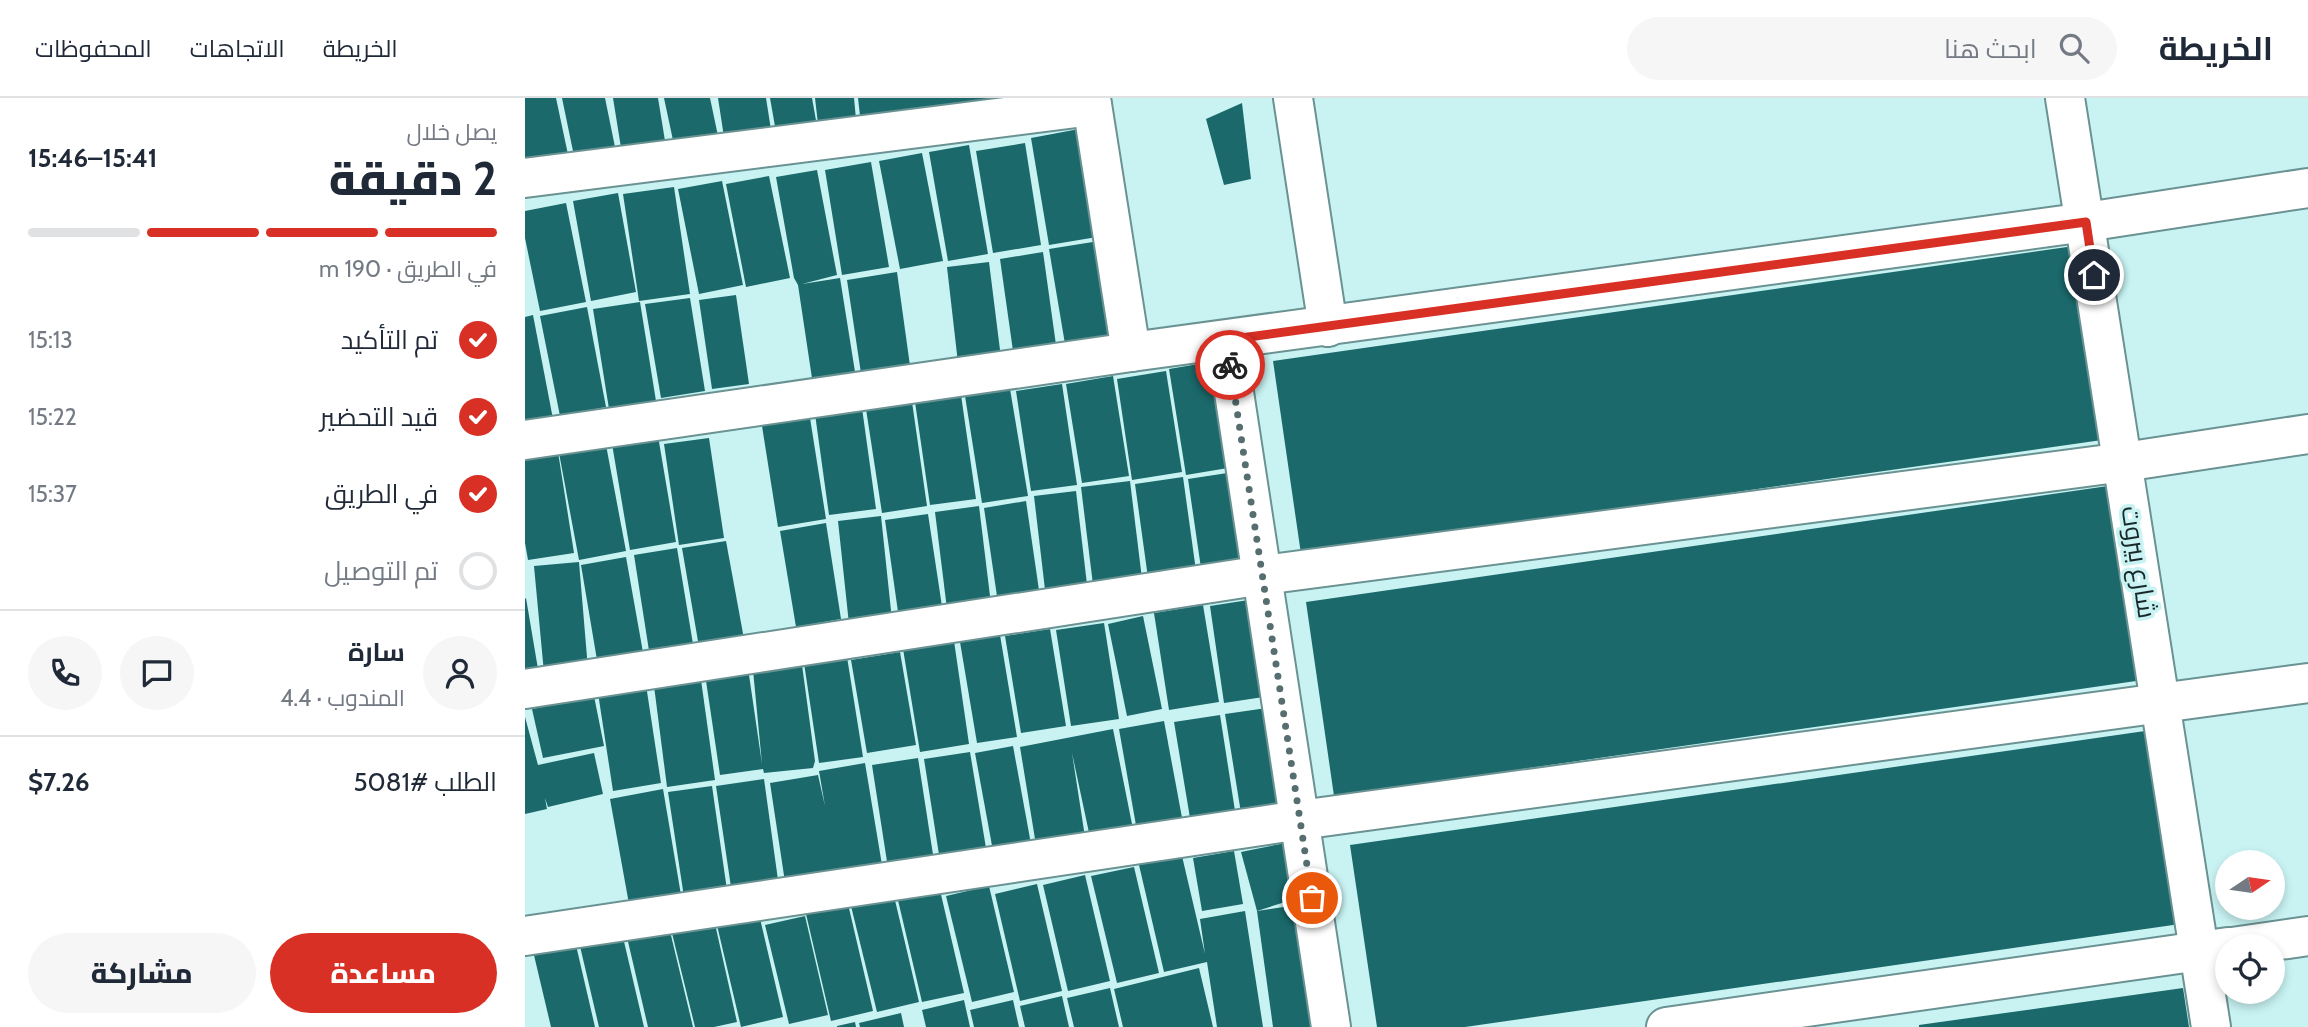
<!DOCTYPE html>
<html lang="ar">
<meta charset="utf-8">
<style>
body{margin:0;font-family:Cabin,Cairo,sans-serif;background:#f6f6f7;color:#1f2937;direction:rtl;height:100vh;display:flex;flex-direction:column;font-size:26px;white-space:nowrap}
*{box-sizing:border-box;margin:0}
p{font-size:23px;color:#747a83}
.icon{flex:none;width:38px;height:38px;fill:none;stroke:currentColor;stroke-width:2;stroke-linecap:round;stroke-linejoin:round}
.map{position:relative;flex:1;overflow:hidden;direction:ltr}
.side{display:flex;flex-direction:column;background:#fff;width:525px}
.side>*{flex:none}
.needle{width:46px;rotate:77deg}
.controls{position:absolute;left:1690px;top:752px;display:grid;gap:14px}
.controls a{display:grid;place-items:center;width:70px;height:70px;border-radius:50%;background:#fff;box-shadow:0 4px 10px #0003;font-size:35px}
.pin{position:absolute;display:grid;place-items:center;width:60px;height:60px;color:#fff;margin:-30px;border:4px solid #fff;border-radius:50%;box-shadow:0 2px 7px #0007}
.courier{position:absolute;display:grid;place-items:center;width:70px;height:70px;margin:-35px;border:5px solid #d93025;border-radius:50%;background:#fff;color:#222;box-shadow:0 2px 9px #0007}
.overview em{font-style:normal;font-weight:800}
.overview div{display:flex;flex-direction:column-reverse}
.overview{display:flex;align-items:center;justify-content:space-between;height:119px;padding:0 28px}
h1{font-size:46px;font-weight:800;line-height:52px}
.bar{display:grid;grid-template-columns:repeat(4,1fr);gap:10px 7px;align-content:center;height:84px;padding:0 28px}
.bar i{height:9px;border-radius:5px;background:#e0e1e3}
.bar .active{background:#d93025}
.bar p{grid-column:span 4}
.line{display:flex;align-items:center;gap:18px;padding:0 28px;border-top:2px solid #e0e1e3}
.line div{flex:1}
.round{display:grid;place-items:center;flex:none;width:74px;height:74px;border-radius:37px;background:#f6f6f7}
ol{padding:0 28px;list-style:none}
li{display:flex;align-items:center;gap:21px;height:77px}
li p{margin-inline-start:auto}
li .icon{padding:7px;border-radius:50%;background:#d93025;color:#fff;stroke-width:4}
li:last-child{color:#747a83}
li i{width:38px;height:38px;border:4px solid #e0e1e3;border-radius:50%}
.button{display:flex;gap:14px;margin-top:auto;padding:14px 28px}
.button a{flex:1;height:80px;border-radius:42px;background:#d93025;color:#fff;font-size:28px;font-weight:800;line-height:80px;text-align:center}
.button a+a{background:#f6f6f7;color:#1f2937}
header{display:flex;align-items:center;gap:42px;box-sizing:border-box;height:98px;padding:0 35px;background:#fff;border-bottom:2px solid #e0e1e3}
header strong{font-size:33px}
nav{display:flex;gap:38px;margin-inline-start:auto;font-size:24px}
.search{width:490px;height:63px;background:#f6f6f7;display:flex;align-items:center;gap:18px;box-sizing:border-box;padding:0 24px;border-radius:38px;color:#747a83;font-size:26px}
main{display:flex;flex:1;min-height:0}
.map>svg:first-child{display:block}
</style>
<header>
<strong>الخريطة</strong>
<div class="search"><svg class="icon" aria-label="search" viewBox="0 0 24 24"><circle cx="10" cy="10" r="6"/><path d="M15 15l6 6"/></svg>ابحث هنا</div>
<nav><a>الخريطة</a><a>الاتجاهات</a><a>المحفوظات</a></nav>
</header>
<main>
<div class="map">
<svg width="1783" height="929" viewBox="0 0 1783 929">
<rect width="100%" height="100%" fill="#c9f3f3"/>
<g fill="#1b696b">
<path d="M 0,0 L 31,0 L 45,66 L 0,75 Z"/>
<path d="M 37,0 L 80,0 L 90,49 L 49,58 Z"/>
<path d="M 88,0 L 133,0 L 141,49 L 97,56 Z"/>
<path d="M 139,0 L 185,0 L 193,38 L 149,47 Z"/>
<path d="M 193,0 L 241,0 L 246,32 L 199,39 Z"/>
<path d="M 245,0 L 287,0 L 292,28 L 251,34 Z"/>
<path d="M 290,0 L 329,0 L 331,21 L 293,26 Z"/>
<path d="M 333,0 L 463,0 L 463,2 L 335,18 Z"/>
<path d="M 717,5 L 726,81 L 699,87 L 681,21 Z"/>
<path d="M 554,31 L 572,139 L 524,147 L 506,40 Z"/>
<path d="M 500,45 L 516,147 L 468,155 L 451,53 Z"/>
<path d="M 444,47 L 463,156 L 423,163 L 404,54 Z"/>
<path d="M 397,55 L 418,163 L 375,171 L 354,63 Z"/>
<path d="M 346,64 L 364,169 L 317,177 L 300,72 Z"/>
<path d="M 292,72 L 312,177 L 277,186 L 315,180 L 331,280 L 288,287 L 273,187 L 269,180 L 251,79 Z"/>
<path d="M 244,78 L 265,180 L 221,189 L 201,86 Z"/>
<path d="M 197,83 L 218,187 L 174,196 L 153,91 Z"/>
<path d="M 149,89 L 165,196 L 114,203 L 98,96 Z"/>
<path d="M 93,95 L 111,194 L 66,203 L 48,103 Z"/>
<path d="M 41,105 L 61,204 L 15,213 L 0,140 L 0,113 Z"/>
<path d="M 574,143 L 591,244 L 541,252 L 524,151 Z"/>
<path d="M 1549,148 L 1577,342 L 776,456 L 748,263 Z"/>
<path d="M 518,154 L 532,254 L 489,260 L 475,161 Z"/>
<path d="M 464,164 L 476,260 L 433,265 L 422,169 Z"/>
<path d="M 372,174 L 386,275 L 337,282 L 322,182 Z"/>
<path d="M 211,197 L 224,286 L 187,291 L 174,202 Z"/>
<path d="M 165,200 L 180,293 L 136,300 L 120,206 Z"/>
<path d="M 115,204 L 131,303 L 84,311 L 68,211 Z"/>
<path d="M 62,209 L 81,309 L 35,318 L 15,218 Z"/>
<path d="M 8,217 L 28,321 L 0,329 L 0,219 Z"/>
<path d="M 691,263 L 709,369 L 661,377 L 644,271 Z"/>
<path d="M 641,273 L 657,374 L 607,382 L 592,281 Z"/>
<path d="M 588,278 L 604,378 L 557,385 L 541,286 Z"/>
<path d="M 537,286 L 552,387 L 506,393 L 491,293 Z"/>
<path d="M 485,291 L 503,398 L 457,405 L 440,298 Z"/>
<path d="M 436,297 L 451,401 L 405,407 L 390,304 Z"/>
<path d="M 387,304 L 402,408 L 357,415 L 341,311 Z"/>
<path d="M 337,310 L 351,411 L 304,417 L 290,316 Z"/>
<path d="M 285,320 L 301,421 L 253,429 L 237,328 Z"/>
<path d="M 133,338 L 151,444 L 105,452 L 87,346 Z"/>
<path d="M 184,340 L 199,440 L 154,447 L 139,346 Z"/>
<path d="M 81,347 L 101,453 L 54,462 L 34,355 Z"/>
<path d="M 33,354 L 49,455 L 3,462 L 0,445 L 0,359 Z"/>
<path d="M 709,374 L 724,469 L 677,477 L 663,381 Z"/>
<path d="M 658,379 L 672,480 L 624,487 L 610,386 Z"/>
<path d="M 605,383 L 618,489 L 569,495 L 556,389 Z"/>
<path d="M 1583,388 L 1611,583 L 809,698 L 781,504 Z"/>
<path d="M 551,393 L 563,495 L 521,500 L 509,398 Z"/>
<path d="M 501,403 L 515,499 L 473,505 L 459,410 Z"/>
<path d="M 454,408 L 466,506 L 422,511 L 410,414 Z"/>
<path d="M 403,416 L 418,515 L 374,521 L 360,422 Z"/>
<path d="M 356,418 L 367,522 L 324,526 L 313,423 Z"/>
<path d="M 301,425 L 316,521 L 271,529 L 255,433 Z"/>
<path d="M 201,443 L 219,541 L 174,549 L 157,450 Z"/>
<path d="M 152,450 L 169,552 L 125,559 L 109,457 Z"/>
<path d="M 101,459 L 119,560 L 73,568 L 56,467 Z"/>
<path d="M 54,464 L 63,571 L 19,575 L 9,468 Z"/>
<path d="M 1,500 L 14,577 L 0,580 L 0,501 Z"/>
<path d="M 730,501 L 745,598 L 699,605 L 685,508 Z"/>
<path d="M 678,507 L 694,604 L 644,612 L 629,515 Z"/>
<path d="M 618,518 L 637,611 L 602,618 L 583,526 Z"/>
<path d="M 579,525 L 594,621 L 546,628 L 531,532 Z"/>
<path d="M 525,531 L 541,628 L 496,635 L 480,538 Z"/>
<path d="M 475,537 L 492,639 L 452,645 L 435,544 Z"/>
<path d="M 429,543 L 444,646 L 395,654 L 378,551 Z"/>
<path d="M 375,554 L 391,647 L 342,655 L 326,562 Z"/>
<path d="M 322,559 L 338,659 L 294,665 L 279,565 Z"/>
<path d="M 277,567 L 290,663 L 288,670 L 239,675 L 238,671 L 195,677 L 180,576 L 223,570 L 237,666 L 228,572 Z"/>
<path d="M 176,582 L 190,682 L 142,689 L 129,588 Z"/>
<path d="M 121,587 L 136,685 L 88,693 L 73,595 Z"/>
<path d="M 69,598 L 79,648 L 18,660 L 7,611 Z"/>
<path d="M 749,609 L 765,707 L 716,715 L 700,616 Z"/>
<path d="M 695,617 L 710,713 L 665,720 L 649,624 Z"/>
<path d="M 0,619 L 13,667 L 69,655 L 78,696 L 23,709 L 20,700 L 22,711 L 0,716 Z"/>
<path d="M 639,623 L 658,725 L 612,733 L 594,631 Z"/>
<path d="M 588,631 L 609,736 L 566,744 L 547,655 L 560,739 L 511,747 L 495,649 Z"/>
<path d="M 1627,632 L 1655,826 L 940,929 L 852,929 L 825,747 Z"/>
<path d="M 488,648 L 506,746 L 468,753 L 450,655 Z"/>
<path d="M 445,654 L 462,756 L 415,763 L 399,661 Z"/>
<path d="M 393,660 L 409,763 L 363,770 L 347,667 Z"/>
<path d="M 340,665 L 357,767 L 260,784 L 245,685 L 293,677 L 300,708 L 294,673 Z"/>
<path d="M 239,681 L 253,782 L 206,789 L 191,688 Z"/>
<path d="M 187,688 L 202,792 L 159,799 L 143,694 Z"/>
<path d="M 138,691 L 156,797 L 104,806 L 85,701 Z"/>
<path d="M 765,744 L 776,799 L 732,813 L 716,754 Z"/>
<path d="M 709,753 L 718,806 L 677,813 L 668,760 Z"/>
<path d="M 657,758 L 680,856 L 675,821 L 720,813 L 738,929 L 692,929 L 682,864 L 639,874 L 614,767 Z"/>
<path d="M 609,769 L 634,875 L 592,885 L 566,778 Z"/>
<path d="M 560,777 L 585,883 L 543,893 L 518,787 Z"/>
<path d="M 512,786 L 537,893 L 495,903 L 470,796 Z"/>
<path d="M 414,788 L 439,895 L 397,904 L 372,798 Z"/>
<path d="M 464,788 L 489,894 L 447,904 L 421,798 Z"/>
<path d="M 369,798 L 394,904 L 352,914 L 326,808 Z"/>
<path d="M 323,806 L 348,913 L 306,923 L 281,816 Z"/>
<path d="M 779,806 L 796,929 L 748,929 L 732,813 Z"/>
<path d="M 233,812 L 258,919 L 216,929 L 191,823 Z"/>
<path d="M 188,817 L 212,924 L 189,929 L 170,929 L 145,827 Z"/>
<path d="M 280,818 L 303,917 L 264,926 L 240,827 Z"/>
<path d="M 143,825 L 168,929 L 123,929 L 101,835 Z"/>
<path d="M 97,835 L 119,929 L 74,929 L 54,844 Z"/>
<path d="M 50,843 L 70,929 L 26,929 L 8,853 Z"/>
<path d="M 674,870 L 688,929 L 598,929 L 589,891 Z"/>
<path d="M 585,890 L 594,929 L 549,929 L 542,900 Z"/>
<path d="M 1658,890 L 1664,929 L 1394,929 L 1394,927 Z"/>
<path d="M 537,898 L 544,929 L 500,929 L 495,908 Z"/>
<path d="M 439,902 L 445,929 L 401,929 L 397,912 Z"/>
<path d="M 488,902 L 494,929 L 449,929 L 445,912 Z"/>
<path d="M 376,915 L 379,929 L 335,929 L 334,925 Z"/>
<path d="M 330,924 L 331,929 L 312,929 L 312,928 Z"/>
</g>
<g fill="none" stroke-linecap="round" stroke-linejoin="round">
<g stroke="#6b9292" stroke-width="42">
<g id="minor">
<path d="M 566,0 L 606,254"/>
<path d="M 768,0 L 803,229"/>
<path d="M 1540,0 L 1686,929"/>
<path d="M 0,80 L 567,8"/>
<path d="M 701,242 L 806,929"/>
<path d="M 0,342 L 606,254 L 1561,124 L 1783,90"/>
<path d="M 0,591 L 738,477 L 1599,364 L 1783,336"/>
<path d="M 0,838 L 775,722 L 1783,585"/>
<path d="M 1707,849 L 1783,838"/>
<path d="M 1141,929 L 1703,849"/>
</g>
</g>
<use href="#minor" stroke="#fff" stroke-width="38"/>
</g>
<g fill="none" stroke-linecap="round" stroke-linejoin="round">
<path stroke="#566e6f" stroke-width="7" stroke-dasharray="0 12.6" d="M 705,267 L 787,800"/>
<path stroke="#d93025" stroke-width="9" d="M 705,267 L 701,242 L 1561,124 L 1569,177"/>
</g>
<g text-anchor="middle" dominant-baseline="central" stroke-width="7" stroke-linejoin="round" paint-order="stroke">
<g font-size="26" fill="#182728" stroke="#c9f3f3">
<text transform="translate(1614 464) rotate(81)">شارع بيروت</text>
</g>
</g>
</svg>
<div class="controls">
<a><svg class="needle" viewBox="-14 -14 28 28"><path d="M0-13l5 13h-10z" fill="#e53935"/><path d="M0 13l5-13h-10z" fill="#747a83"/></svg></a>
<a><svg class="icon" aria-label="locate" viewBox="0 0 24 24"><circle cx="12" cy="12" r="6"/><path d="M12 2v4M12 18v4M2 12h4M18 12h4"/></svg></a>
</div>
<div class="pin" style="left:787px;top:800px;background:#ea580c"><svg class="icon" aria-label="bag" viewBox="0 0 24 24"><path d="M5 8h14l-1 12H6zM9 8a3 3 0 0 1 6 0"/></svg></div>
<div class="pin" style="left:1569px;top:177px;background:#1f2937"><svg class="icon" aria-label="home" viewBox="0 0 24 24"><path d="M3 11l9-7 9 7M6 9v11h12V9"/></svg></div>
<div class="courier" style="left:705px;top:267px"><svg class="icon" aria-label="bike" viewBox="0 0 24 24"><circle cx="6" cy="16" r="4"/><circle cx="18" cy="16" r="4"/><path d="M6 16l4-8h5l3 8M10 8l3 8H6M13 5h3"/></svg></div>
</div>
<section class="side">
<div class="overview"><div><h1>2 دقيقة</h1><p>يصل خلال</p></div><em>15:41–15:46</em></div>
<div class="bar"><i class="active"></i><i class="active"></i><i class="active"></i><i></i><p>في الطريق · 190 m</p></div>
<ol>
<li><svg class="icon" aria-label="check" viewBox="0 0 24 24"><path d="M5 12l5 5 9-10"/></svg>تم التأكيد<p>15:13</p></li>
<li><svg class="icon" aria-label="check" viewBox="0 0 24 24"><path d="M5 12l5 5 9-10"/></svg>قيد التحضير<p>15:22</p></li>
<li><svg class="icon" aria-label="check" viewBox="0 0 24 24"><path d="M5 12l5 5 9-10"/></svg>في الطريق<p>15:37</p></li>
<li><i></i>تم التوصيل</li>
</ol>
<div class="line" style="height:126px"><a class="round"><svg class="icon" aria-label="person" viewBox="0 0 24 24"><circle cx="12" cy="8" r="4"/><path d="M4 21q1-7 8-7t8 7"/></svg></a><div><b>سارة</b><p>المندوب · 4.4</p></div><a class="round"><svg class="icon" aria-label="chat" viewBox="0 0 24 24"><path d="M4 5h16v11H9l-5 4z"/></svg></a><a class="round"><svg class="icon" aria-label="phone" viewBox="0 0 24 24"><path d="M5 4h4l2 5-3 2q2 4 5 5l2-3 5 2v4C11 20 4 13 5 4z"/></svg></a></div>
<div class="line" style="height:91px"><div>الطلب #5081</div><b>$7.26</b></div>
<div class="button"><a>مساعدة</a><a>مشاركة</a></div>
</section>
</main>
